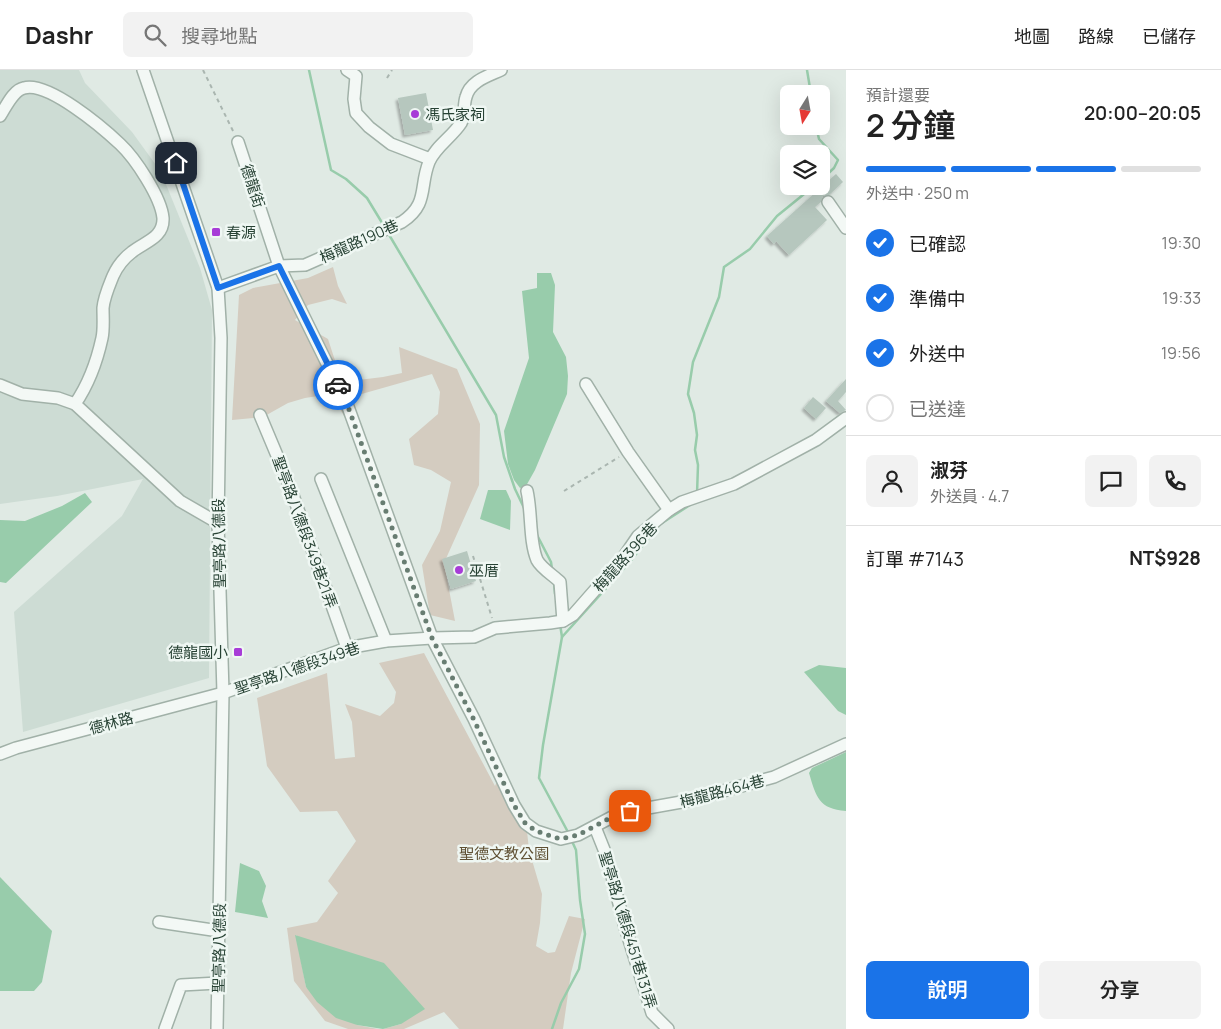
<!DOCTYPE html>
<html lang="zh-TW">
<meta charset="utf-8">
<style>
body{margin:0;font-family:Manrope,"Noto Sans TC",sans-serif;background:#f2f2f2;color:#222;height:100vh;display:flex;flex-direction:column;font-size:19px;white-space:nowrap}
*{box-sizing:border-box;margin:0}
p{font-size:16px;color:#767676}
.icon{flex:none;width:28px;height:28px;fill:none;stroke:currentColor;stroke-width:2;stroke-linecap:round;stroke-linejoin:round}
.map{position:relative;flex:1;overflow:hidden}
.details{display:flex;flex-direction:column;background:#fff;width:375px}
.details>*{flex:none}
.needle{width:32px;rotate:191deg}
.tools{position:absolute;left:780px;top:15px;display:grid;gap:10px}
.tools a{display:grid;place-items:center;width:50px;height:50px;border-radius:8px;background:#fff;box-shadow:0 5px 20px #0002;font-size:25px}
.pin{position:absolute;display:grid;place-items:center;width:42px;height:42px;color:#fff;margin:-21px;border-radius:10px;box-shadow:0 2px 8px #0006}
.courier{position:absolute;display:grid;place-items:center;width:50px;height:50px;margin:-25px;border:4px solid #1a73e8;border-radius:50%;background:#fff;color:#222;box-shadow:0 1px 6px #0007}
.overview em{font-style:normal;font-weight:600}
.overview div{display:flex;flex-direction:column-reverse}
.overview{display:flex;align-items:center;justify-content:space-between;height:85px;padding:0 20px}
h1{font-size:32px;font-weight:600;line-height:38px}
.bar{display:grid;grid-template-columns:repeat(4,1fr);gap:8px 5px;align-content:center;height:60px;padding:0 20px}
.bar i{height:6px;border-radius:4px;background:#e0e0e0}
.bar .selected{background:#1a73e8}
.bar p{grid-column:span 4}
.line{display:flex;align-items:center;gap:12px;padding:0 20px;border-top:1px solid #e0e0e0}
.line div{flex:1}
.round{display:grid;place-items:center;flex:none;width:52px;height:52px;border-radius:8px;background:#f2f2f2}
ol{padding:0 20px;list-style:none}
li{display:flex;align-items:center;gap:15px;height:55px}
li p{margin-inline-start:auto}
li .icon{padding:5px;border-radius:50%;background:#1a73e8;color:#fff;stroke-width:4}
li:last-child{color:#767676}
li i{width:28px;height:28px;border:2px solid #e0e0e0;border-radius:50%}
.action{display:flex;gap:10px;margin-top:auto;padding:10px 20px}
.action a{flex:1;height:58px;border-radius:8px;background:#1a73e8;color:#fff;font-size:20px;font-weight:600;line-height:58px;text-align:center}
.action a+a{background:#f2f2f2;color:#222}
header{display:flex;align-items:center;gap:30px;box-sizing:border-box;height:70px;padding:0 25px;background:#fff;border-bottom:1px solid #e0e0e0}
header strong{font-size:24px}
nav{display:flex;gap:28px;margin-inline-start:auto;font-size:18px}
.search{width:350px;height:45px;background:#f2f2f2;display:flex;align-items:center;gap:12px;box-sizing:border-box;padding:0 18px;border-radius:8px;color:#767676;font-size:19px}
main{display:flex;flex:1;min-height:0}
.map>svg:first-child{display:block}
</style>
<header>
<strong>Dashr</strong>
<div class="search"><svg class="icon" aria-label="search" viewBox="0 0 24 24"><circle cx="10" cy="10" r="6"/><path d="M15 15l6 6"/></svg>搜尋地點</div>
<nav><a>地圖</a><a>路線</a><a>已儲存</a></nav>
</header>
<main>
<div class="map">
<svg width="846" height="959" viewBox="0 0 846 959">
<defs>
<filter id="shadow"><feDropShadow dx="-2.5" dy="2.5" stdDeviation="1" flood-color="#0004"/></filter>
</defs>
<rect width="100%" height="100%" fill="#e0eae4"/>
<path fill="#cddcd4" d="M 0,0 L 79,0 L 85,13 L 132,62 L 161,102 L 200,198 L 212,240 L 209,608 L 23,662 L 14,542 L 122,446 L 143,409 L 57,426 L 0,434 Z"/>
<g fill="#d4ccc0">
<path d="M 333,197 L 338,216 L 347,234 L 332,229 L 308,235 L 295,250 L 328,269 L 342,312 L 383,307 L 402,303 L 399,277 L 457,299 L 480,354 L 479,415 L 444,493 L 455,551 L 430,545 L 422,495 L 440,461 L 451,412 L 431,400 L 414,395 L 409,369 L 438,344 L 440,322 L 432,304 L 351,327 L 350,356 L 331,324 L 305,328 L 288,333 L 263,347 L 232,350 L 239,225 L 253,218 L 308,208 Z"/>
<path d="M 424,583 L 495,716 L 498,709 L 530,759 L 527,761 L 529,780 L 542,824 L 540,853 L 536,876 L 548,883 L 555,882 L 569,846 L 585,849 L 571,903 L 563,959 L 459,959 L 444,942 L 404,959 L 383,959 L 401,954 L 296,865 L 306,917 L 357,955 L 378,959 L 348,959 L 325,951 L 294,911 L 287,858 L 317,852 L 338,823 L 328,811 L 356,771 L 337,741 L 300,742 L 267,696 L 257,628 L 327,603 L 335,689 L 355,687 L 352,652 L 345,634 L 380,646 L 394,633 L 396,622 L 379,593 Z"/>
</g>
<g fill="#98ccab">
<path d="M 537,203 L 551,203 L 555,215 L 553,262 L 566,287 L 568,306 L 567,324 L 535,400 L 526,416 L 520,418 L 514,410 L 508,394 L 504,361 L 529,288 L 522,221 L 537,218 Z"/>
<path d="M 488,420 L 506,420 L 511,431 L 510,460 L 480,449 Z"/>
<path d="M 85,423 L 92,432 L 6,513 L 0,512 L 0,450 L 25,451 L 62,436 Z"/>
<path d="M 819,595 L 846,598 L 846,645 L 838,641 L 804,602 Z"/>
<path d="M 846,682 L 846,741 C 819,739 816,727 809,703 L 812,698 Z"/>
<path d="M 240,793 L 259,801 L 266,816 L 262,831 L 268,848 L 235,842 Z"/>
<path d="M 0,807 L 52,861 L 42,912 L 34,921 L 0,921 Z"/>
<path d="M 295,865 L 384,893 L 425,939 L 401,954 L 383,959 L 357,955 L 336,948 L 317,932 L 306,917 Z"/>
</g>
<g fill="none" stroke-linecap="round" stroke-linejoin="round">
<g stroke="#98ccab" stroke-width="2.5">
<path d="M 309,0 L 331,100 L 346,109 L 367,128 L 384,156"/>
<path d="M 807,0 L 811,24"/>
<path d="M 816,56 L 819,69 L 838,90 L 834,98 L 821,110"/>
<path d="M 388,163 L 496,345 L 504,387 L 515,419 L 525,440"/>
<path d="M 697,424 L 698,395 L 695,380 L 697,365 L 694,343 L 688,324 L 693,292 L 719,227 L 724,197 L 750,179 L 777,146 L 814,116"/>
<path d="M 536,463 L 551,492 L 552,499"/>
<path d="M 554,512 L 555,524"/>
<path d="M 560,554 L 562,567 L 543,675 L 539,708 L 569,764"/>
<path d="M 562,567 L 629,493 L 659,455 L 693,433"/>
<path d="M 552,959 L 561,933 L 579,899 L 585,864 L 580,830 L 576,780 L 571,769"/>
</g>
</g>
<g fill="#b6c7be" filter="url(#shadow)">
<path d="M 426,23 L 433,60 L 405,65 L 398,28 Z"/>
<path d="M 836,104 L 843,112 L 829,125 L 823,126 L 821,132 L 815,137 L 827,150 L 789,185 L 776,171 L 774,174 L 767,166 Z"/>
<path d="M 846,309 L 846,322 L 838,331 L 846,340 L 840,343 L 826,331 Z"/>
<path d="M 813,327 L 826,338 L 816,349 L 804,338 Z"/>
<path d="M 467,481 L 476,511 L 451,519 L 442,489 Z"/>
</g>
<g fill="none" stroke-linecap="round" stroke-linejoin="round">
<g stroke="#a1b1a8" stroke-width="14">
<g id="minor">
<path d="M 143,0 L 218,218 L 221,268 L 218,453 L 223,623 L 217,959"/>
<path d="M 347,0 L 356,6 L 354,29 L 356,43 L 369,57 L 391,74 L 430,89"/>
<path d="M 0,46 C 6,37 13,20 24,18 C 48,11 103,58 120,74 C 135,88 161,127 163,148 C 164,168 144,172 132,182 C 124,188 117,197 113,206 C 109,216 104,227 103,238 C 103,248 104,259 102,268 C 97,291 88,315 75,334"/>
<path d="M 238,72 L 279,196 L 347,334 L 432,568 L 474,649 L 514,735 L 525,753 L 536,761 L 561,769 L 578,765 L 612,747 L 631,741 L 687,731 L 774,707 L 846,674"/>
<path d="M 828,132 L 846,158"/>
<path d="M 218,218 L 279,196 L 305,195 L 402,152 C 429,134 419,117 429,92 C 435,77 452,67 461,53 C 466,44 463,36 466,27 C 470,11 488,6 501,0"/>
<path d="M 586,314 L 628,382 L 669,440"/>
<path d="M 0,315 L 22,324 L 58,328 L 75,334 L 180,431 L 218,453"/>
<path d="M 260,345 L 289,414 L 347,578"/>
<path d="M 321,409 L 386,571"/>
<path d="M 527,421 C 532,443 529,471 537,490 C 541,498 554,506 560,512 L 563,551 L 573,545 L 623,488 L 638,466 L 669,440 L 682,432 L 734,414 L 751,405 L 816,370 L 846,348"/>
<path d="M 0,684 L 16,678 L 223,623 L 347,578 L 386,571 L 432,568 L 474,567 L 495,558 L 550,553 L 563,551"/>
<path d="M 595,757 L 607,787 L 625,857 L 652,943 L 668,959"/>
<path d="M 159,852 L 219,861"/>
<path d="M 165,959 L 181,915 L 218,913"/>
</g>
</g>
<g stroke="#aab6b0" stroke-width="2" stroke-dasharray="4 4" stroke-linecap="butt">
<path d="M 203,0 L 234,63"/>
<path d="M 387,8 L 392,0"/>
<path d="M 564,421 L 619,387"/>
<path d="M 473,486 L 492,548"/>
</g>
<use href="#minor" stroke="#f3f8f5" stroke-width="11"/>
</g>
<g fill="none" stroke-linecap="round" stroke-linejoin="round">
<path stroke="#687d72" stroke-width="5" stroke-dasharray="0 9" d="M 338,315 L 347,334 L 432,568 L 474,650 L 514,735 L 525,753 L 536,761 L 560,769 L 578,765 L 612,747 L 630,741"/>
<path stroke="#1a73e8" stroke-width="6" d="M 176,93 L 218,218 L 279,196 L 338,315"/>
</g>
<g fill="#a73cd7" stroke="#eff7f3" stroke-width="2">
<circle cx="415" cy="44" r="5"/>
<rect x="211" y="157" width="10" height="10" rx="2.5"/>
<circle cx="459" cy="500" r="5"/>
<rect x="233" y="577" width="10" height="10" rx="2.5"/>
</g>
<g text-anchor="middle" dominant-baseline="central" stroke-width="5" stroke-linejoin="round" paint-order="stroke">
<g font-size="15" fill="#274234" stroke="#eff7f3" text-anchor="start">
<text x="425" y="44">馮氏家祠</text>
<text x="226" y="162">春源</text>
<text x="469" y="500">巫厝</text>
<text x="228" y="582" text-anchor="end">德龍國小</text>
</g>
<g font-size="15" fill="#274234" stroke="#eff7f3">
<text transform="translate(253 116) rotate(72)">德龍街</text>
<text transform="translate(359 171) rotate(-24)">梅龍路190巷</text>
<text transform="translate(305 462) rotate(70)">聖亭路八德段349巷21弄</text>
<text transform="translate(219 473) rotate(-91)">聖亭路八德段</text>
<text transform="translate(625 487) rotate(-48)">梅龍路396巷</text>
<text transform="translate(297 598) rotate(-19)">聖亭路八德段349巷</text>
<text transform="translate(111 653) rotate(-15)">德林路</text>
<text transform="translate(722 721) rotate(-15)">梅龍路464巷</text>
<text transform="translate(628 860) rotate(73)">聖亭路八德段451巷131弄</text>
<text transform="translate(219 878) rotate(-89)">聖亭路八德段</text>
</g>
<g font-size="15" fill="#5f5033" stroke="#eff7f3">
<text x="504" y="783">聖德文教公園</text>
</g>
</g>
</svg>
<div class="tools">
<a><svg class="needle" viewBox="-14 -14 28 28"><path d="M0-13l5 13h-10z" fill="#e53935"/><path d="M0 13l5-13h-10z" fill="#767676"/></svg></a>
<a><svg class="icon" aria-label="layers" viewBox="0 0 24 24"><path d="M12 4l9 5-9 5-9-5zM3 14l9 5 9-5"/></svg></a>
</div>
<div class="pin" style="left:630px;top:741px;background:#ea580c"><svg class="icon" aria-label="bag" viewBox="0 0 24 24"><path d="M5 8h14l-1 12H6zM9 8a3 3 0 0 1 6 0"/></svg></div>
<div class="pin" style="left:176px;top:93px;background:#1f2937"><svg class="icon" aria-label="home" viewBox="0 0 24 24"><path d="M3 11l9-7 9 7M6 9v11h12V9"/></svg></div>
<div class="courier" style="left:338px;top:315px"><svg class="icon" aria-label="car" viewBox="0 0 24 24"><path d="M5 17H2v-5l4-1 3-4h7l3 4 3 1v5h-3M9 17h6M6 11h13"/><circle cx="7" cy="17" r="2"/><circle cx="17" cy="17" r="2"/></svg></div>
</div>
<section class="details">
<div class="overview"><div><h1>2 分鐘</h1><p>預計還要</p></div><em>20:00–20:05</em></div>
<div class="bar"><i class="selected"></i><i class="selected"></i><i class="selected"></i><i></i><p>外送中 · 250 m</p></div>
<ol>
<li><svg class="icon" aria-label="check" viewBox="0 0 24 24"><path d="M5 12l5 5 9-10"/></svg>已確認<p>19:30</p></li>
<li><svg class="icon" aria-label="check" viewBox="0 0 24 24"><path d="M5 12l5 5 9-10"/></svg>準備中<p>19:33</p></li>
<li><svg class="icon" aria-label="check" viewBox="0 0 24 24"><path d="M5 12l5 5 9-10"/></svg>外送中<p>19:56</p></li>
<li><i></i>已送達</li>
</ol>
<div class="line" style="height:90px"><a class="round"><svg class="icon" aria-label="person" viewBox="0 0 24 24"><circle cx="12" cy="8" r="4"/><path d="M4 21q1-7 8-7t8 7"/></svg></a><div><b>淑芬</b><p>外送員 · 4.7</p></div><a class="round"><svg class="icon" aria-label="chat" viewBox="0 0 24 24"><path d="M4 5h16v11H9l-5 4z"/></svg></a><a class="round"><svg class="icon" aria-label="phone" viewBox="0 0 24 24"><path d="M5 4h4l2 5-3 2q2 4 5 5l2-3 5 2v4C11 20 4 13 5 4z"/></svg></a></div>
<div class="line" style="height:65px"><div>訂單 #7143</div><b>NT$928</b></div>
<div class="action"><a>說明</a><a>分享</a></div>
</section>
</main>
